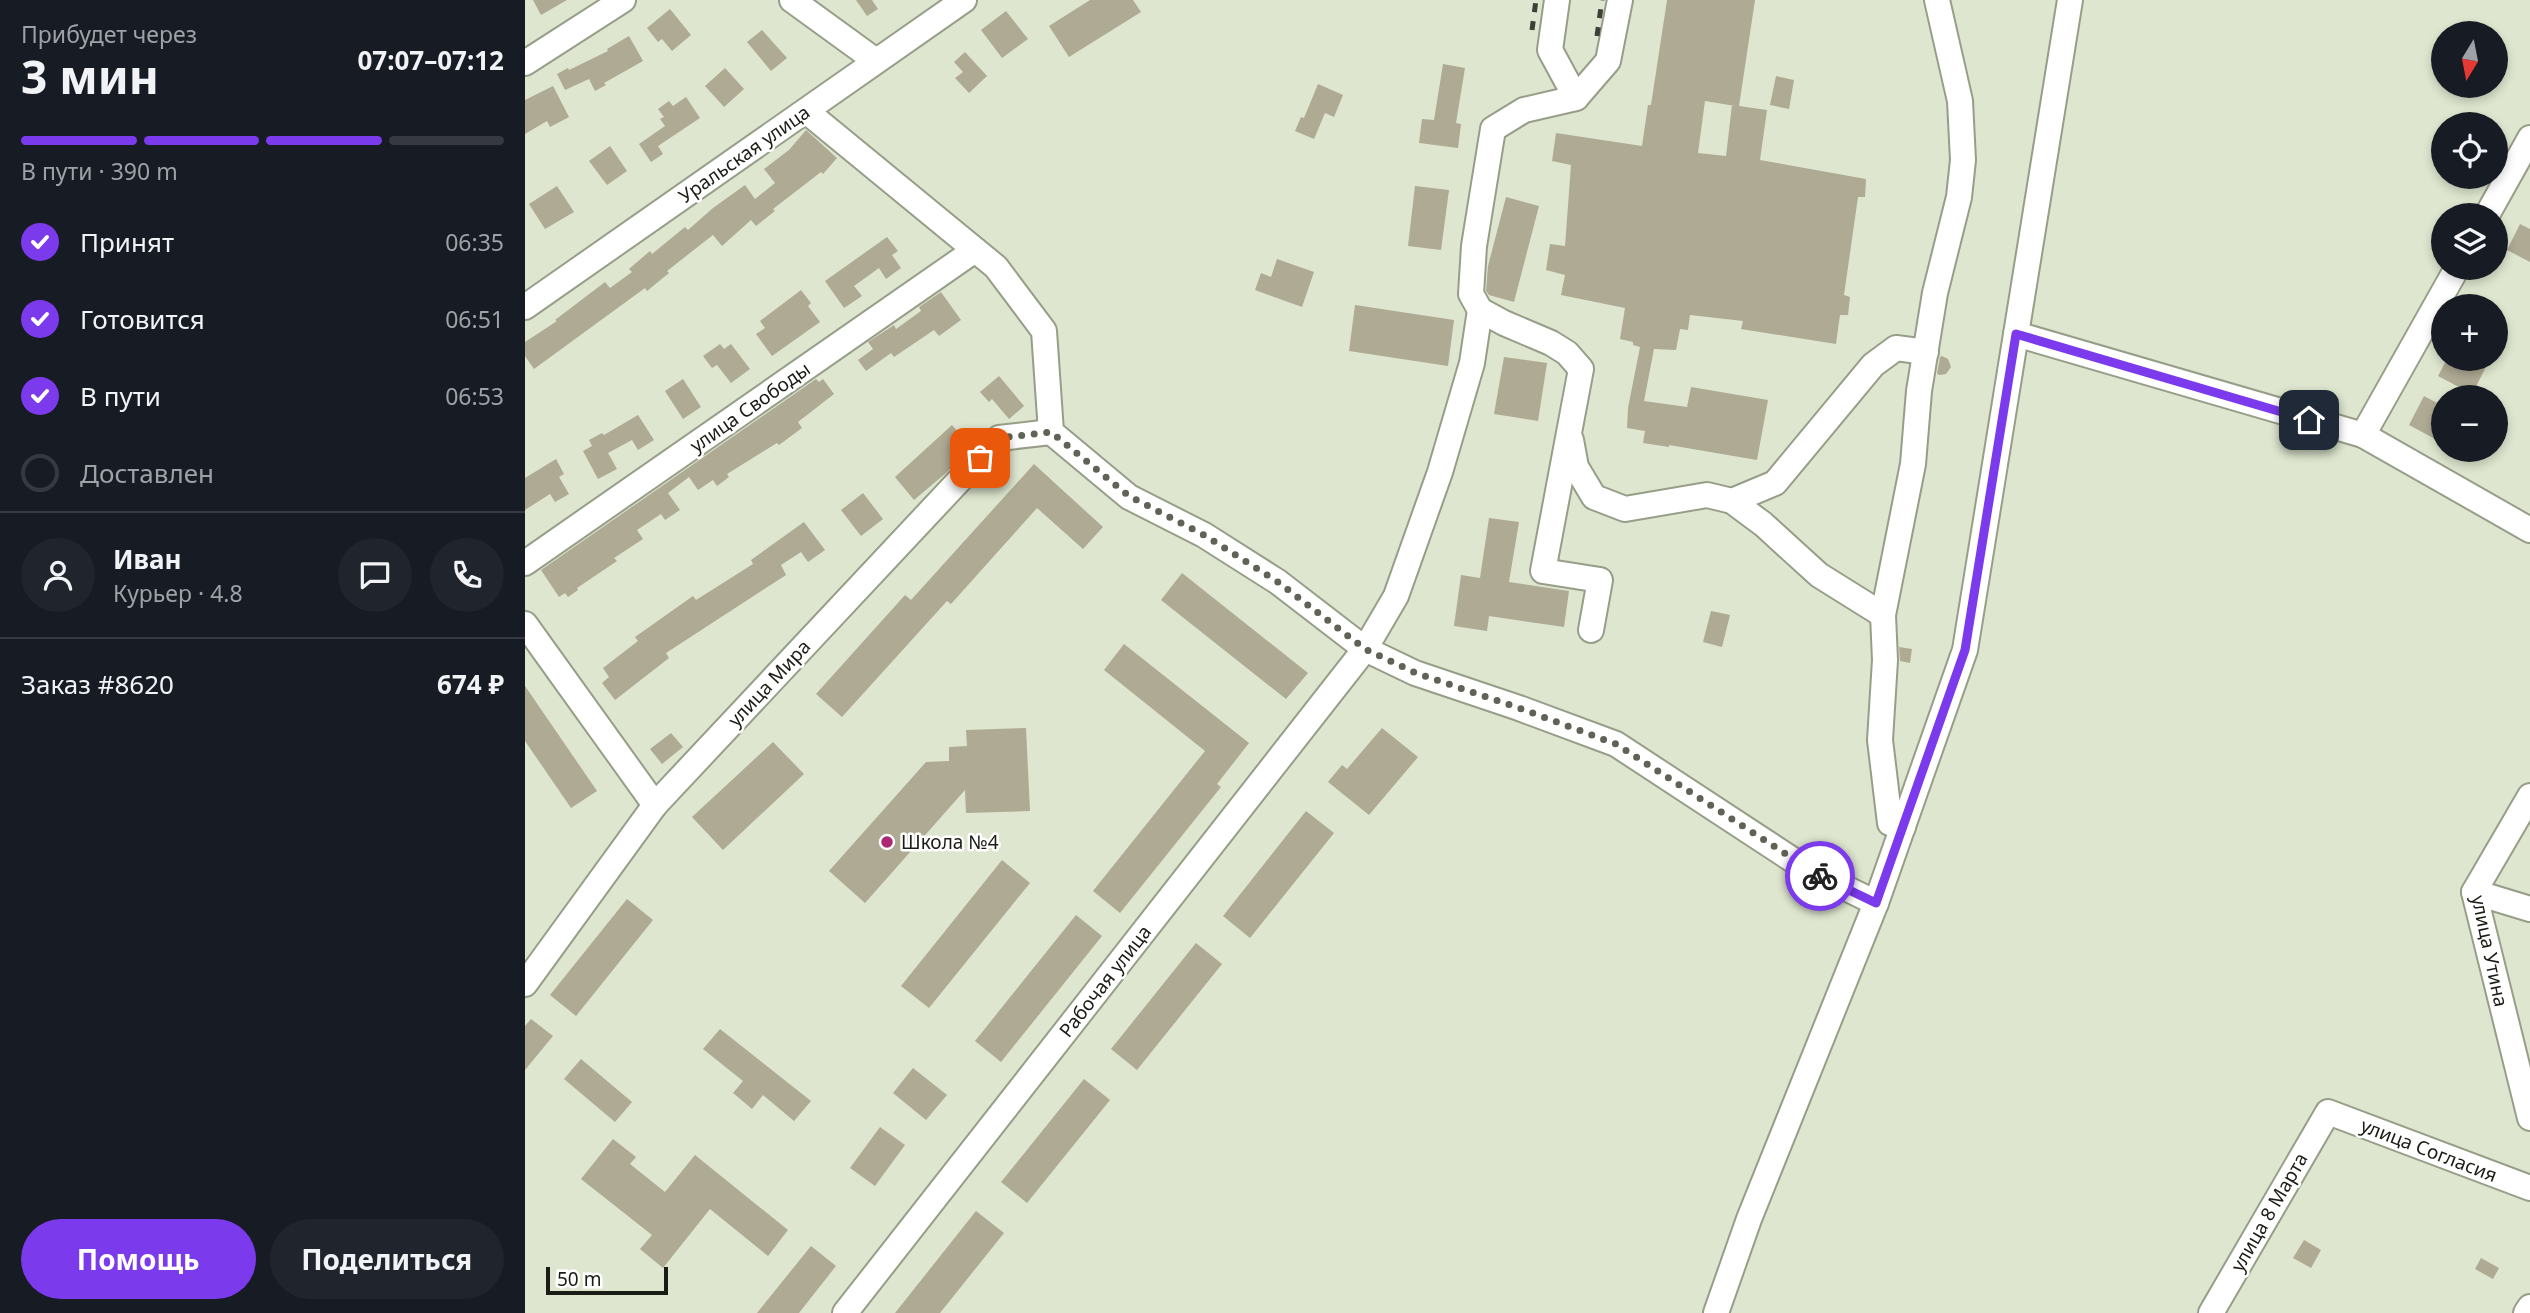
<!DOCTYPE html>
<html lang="ru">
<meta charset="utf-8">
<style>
body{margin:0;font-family:"Noto Sans",sans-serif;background:#20242c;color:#f1f3f6;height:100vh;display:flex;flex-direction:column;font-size:26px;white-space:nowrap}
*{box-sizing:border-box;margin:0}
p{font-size:23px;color:#9ea1a6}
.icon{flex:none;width:38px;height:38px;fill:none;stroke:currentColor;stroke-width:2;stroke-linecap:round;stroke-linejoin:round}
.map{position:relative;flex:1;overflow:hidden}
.details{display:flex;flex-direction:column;background:#171b24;width:525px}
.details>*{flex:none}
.needle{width:46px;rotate:190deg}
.controls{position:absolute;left:1906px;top:21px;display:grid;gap:14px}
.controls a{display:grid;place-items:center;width:77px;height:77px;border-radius:50%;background:#171b24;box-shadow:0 4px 10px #0003;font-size:35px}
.scale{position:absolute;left:21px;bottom:18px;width:122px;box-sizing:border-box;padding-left:7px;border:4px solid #1a1d15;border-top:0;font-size:19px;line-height:24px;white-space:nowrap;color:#1a1d15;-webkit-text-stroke:5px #fff;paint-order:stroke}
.pin{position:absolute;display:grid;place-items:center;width:60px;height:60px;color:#fff;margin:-30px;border-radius:14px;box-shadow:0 4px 10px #0006}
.courier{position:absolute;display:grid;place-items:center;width:70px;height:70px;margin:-35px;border:5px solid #7c3aed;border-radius:50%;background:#fff;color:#222;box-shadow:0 2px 9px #0007}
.overview em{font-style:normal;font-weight:700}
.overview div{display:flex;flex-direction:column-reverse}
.overview{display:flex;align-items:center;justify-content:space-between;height:119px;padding:0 21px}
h1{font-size:46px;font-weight:700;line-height:52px}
.bar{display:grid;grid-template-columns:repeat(4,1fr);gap:10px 7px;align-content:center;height:84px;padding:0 21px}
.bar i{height:9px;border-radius:5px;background:#363941}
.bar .active{background:#7c3aed}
.bar p{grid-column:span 4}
.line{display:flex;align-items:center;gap:18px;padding:0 21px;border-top:2px solid #363941}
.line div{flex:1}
.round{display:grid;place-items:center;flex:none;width:74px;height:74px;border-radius:37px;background:#20242c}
ol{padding:0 21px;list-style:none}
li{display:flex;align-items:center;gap:21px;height:77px}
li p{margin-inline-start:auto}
li .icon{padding:7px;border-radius:50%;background:#7c3aed;color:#fff;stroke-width:4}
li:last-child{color:#9ea1a6}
li i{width:38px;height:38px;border:4px solid #363941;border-radius:50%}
.action{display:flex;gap:14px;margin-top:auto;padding:14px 21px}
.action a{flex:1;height:80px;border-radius:42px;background:#7c3aed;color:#fff;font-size:28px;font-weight:700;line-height:80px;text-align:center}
.action a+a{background:#20242c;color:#f1f3f6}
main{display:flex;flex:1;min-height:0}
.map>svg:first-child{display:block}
</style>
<main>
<section class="details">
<div class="overview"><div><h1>3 мин</h1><p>Прибудет через</p></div><em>07:07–07:12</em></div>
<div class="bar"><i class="active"></i><i class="active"></i><i class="active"></i><i></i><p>В пути · 390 m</p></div>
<ol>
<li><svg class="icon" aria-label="check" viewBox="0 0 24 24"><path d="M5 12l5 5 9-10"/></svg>Принят<p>06:35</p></li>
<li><svg class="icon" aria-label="check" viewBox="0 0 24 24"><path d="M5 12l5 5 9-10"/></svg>Готовится<p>06:51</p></li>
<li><svg class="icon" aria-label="check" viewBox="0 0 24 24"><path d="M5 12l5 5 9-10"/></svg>В пути<p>06:53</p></li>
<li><i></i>Доставлен</li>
</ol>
<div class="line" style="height:126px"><a class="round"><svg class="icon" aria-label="person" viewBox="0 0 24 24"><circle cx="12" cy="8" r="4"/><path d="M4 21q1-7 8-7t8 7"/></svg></a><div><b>Иван</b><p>Курьер · 4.8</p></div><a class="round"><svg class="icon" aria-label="chat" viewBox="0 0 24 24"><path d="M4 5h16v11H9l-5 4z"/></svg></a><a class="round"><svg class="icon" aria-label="phone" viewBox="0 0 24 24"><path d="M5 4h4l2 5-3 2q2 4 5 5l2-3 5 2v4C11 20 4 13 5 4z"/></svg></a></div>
<div class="line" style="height:91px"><div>Заказ #8620</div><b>674 ₽</b></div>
<div class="action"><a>Помощь</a><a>Поделиться</a></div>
</section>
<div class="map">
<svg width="2005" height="1313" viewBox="0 0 2005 1313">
<rect width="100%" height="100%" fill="#dee6cf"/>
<g fill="#afaa94" fill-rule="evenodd">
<path d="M 8,0 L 42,0 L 16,15 Z"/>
<path d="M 331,0 L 347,0 L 353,9 L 342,16 Z"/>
<path d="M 565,0 L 608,0 L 616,12 L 544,57 L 524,26 Z"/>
<path d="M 1142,0 L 1230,0 L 1214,106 L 1242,110 L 1235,160 L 1341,179 L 1340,197 L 1333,197 L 1319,295 L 1325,297 L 1323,315 L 1315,315 L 1311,344 L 1216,329 L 1218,321 L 1165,315 L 1163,330 L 1155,329 L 1151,350 L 1129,349 L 1119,401 L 1162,407 L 1166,387 L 1243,400 L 1232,460 L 1144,445 L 1144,447 L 1118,443 L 1120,431 L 1102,428 L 1103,408 L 1115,347 L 1108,345 L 1108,342 L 1095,339 L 1100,308 L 1036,295 L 1040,275 L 1021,270 L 1025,244 L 1040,246 L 1046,165 L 1027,161 L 1031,133 L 1117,146 L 1123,105 L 1126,105 ZM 1180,101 L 1210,106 L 1207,105 L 1201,156 L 1173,153 Z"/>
<path d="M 145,9 L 166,35 L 147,51 L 137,39 L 133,42 L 122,28 Z"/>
<path d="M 481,11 L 503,39 L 477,58 L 456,30 Z"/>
<path d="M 237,30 L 262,58 L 246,71 L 222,42 Z"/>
<path d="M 104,36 L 118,61 L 79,83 L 81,85 L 70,91 L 64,79 L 40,90 L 32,74 L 43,68 L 44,70 L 83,51 L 82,49 Z"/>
<path d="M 440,52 L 462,76 L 444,93 L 430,78 L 438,72 L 429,62 Z"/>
<path d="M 918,64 L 940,68 L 931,123 L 936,124 L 933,148 L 894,143 L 897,119 L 909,120 Z"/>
<path d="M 200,68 L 219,89 L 199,107 L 180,86 Z"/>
<path d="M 1251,76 L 1269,80 L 1264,109 L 1245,105 Z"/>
<path d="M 793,84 L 818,95 L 809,117 L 800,113 L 789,139 L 770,131 L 776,117 L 779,118 Z"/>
<path d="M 28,86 L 44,117 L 25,127 L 22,121 L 0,134 L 0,100 Z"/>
<path d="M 161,97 L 175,118 L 133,146 L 138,154 L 126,162 L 114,144 L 140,126 L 135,119 L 139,117 L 133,109 L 144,101 L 148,106 Z"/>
<path d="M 281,130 L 312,158 L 298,174 L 296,172 L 248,209 L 250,211 L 231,226 L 226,220 L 197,246 L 188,235 L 142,271 L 144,273 L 122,291 L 120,288 L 9,369 L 0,356 L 0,342 L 32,321 L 30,320 L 80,282 L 85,288 L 107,272 L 104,269 L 125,251 L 127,254 L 160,227 L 163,230 L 188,208 L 220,185 L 230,199 L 250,183 L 239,169 L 264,150 Z"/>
<path d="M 85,146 L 102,171 L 82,185 L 64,161 Z"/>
<path d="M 32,186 L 49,212 L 20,229 L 4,204 Z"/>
<path d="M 890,186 L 924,190 L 916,250 L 883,246 Z"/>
<path d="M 981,197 L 1014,206 L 989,302 L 964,295 L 961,291 L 963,266 Z"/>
<path d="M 1995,224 L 2005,229 L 2005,262 L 1982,250 Z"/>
<path d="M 362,237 L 373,251 L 367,255 L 376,268 L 361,279 L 354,268 L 329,286 L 337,296 L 319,308 L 300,281 Z"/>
<path d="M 752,259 L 789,272 L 777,307 L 730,290 L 736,273 L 746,277 Z"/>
<path d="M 276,290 L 286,303 L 283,306 L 295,322 L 247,356 L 231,334 L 240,328 L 235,321 Z"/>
<path d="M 416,292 L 436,320 L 414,336 L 409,330 L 369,357 L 366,353 L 341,371 L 333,360 L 348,349 L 343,342 L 369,325 L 371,329 L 396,311 L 394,307 Z"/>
<path d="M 830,305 L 929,320 L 923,366 L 824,351 Z"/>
<path d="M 195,344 L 199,349 L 206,344 L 225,369 L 206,383 L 192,365 L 187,368 L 178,356 Z"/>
<path d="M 1417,356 L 1423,359 L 1426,367 L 1421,374 L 1415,375 L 1412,374 L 1415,357 Z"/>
<path d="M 979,357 L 1022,363 L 1013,421 L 969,414 Z"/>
<path d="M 1922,359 L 1951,359 L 1962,365 L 1947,394 L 1913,376 Z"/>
<path d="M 474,376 L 499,406 L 484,419 L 467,399 L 464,402 L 455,392 Z"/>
<path d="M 158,379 L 176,407 L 158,419 L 140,391 Z"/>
<path d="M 291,379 L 294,382 L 298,379 L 309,394 L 273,422 L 277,428 L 254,445 L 252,443 L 202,474 L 204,477 L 192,486 L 188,480 L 173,490 L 164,477 L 143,493 L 155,510 L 140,520 L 136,514 L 112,530 L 118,539 L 89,558 L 92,561 L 52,588 L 53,590 L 43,597 L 40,593 L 34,597 L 16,570 Z"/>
<path d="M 1899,396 L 1918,406 L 1918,428 L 1912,440 L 1884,425 Z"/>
<path d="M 113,415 L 129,440 L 113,450 L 107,440 L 83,453 L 92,469 L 73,479 L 58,451 L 67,446 L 64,440 L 77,433 L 79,435 Z"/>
<path d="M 427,425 L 439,439 L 432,446 L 439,454 L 421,473 L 389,500 L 370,477 Z"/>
<path d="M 31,459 L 39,474 L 34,477 L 44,494 L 30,502 L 25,494 L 0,510 L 0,478 Z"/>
<path d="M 509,464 L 578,527 L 558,549 L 512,508 L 426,604 L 422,601 L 317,717 L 291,694 L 380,595 L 386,600 Z"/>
<path d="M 338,493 L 358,519 L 336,536 L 316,510 Z"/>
<path d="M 964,518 L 994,522 L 984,582 L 1044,591 L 1039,627 L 964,616 L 962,631 L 929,626 L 936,575 L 955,578 Z"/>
<path d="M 279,522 L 300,550 L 283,562 L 276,552 L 256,565 L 261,575 L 141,653 L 144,658 L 90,700 L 77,683 L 84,677 L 78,668 L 113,641 L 110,637 L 168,596 L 171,600 L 228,564 L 226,560 Z"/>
<path d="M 657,573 L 783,673 L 761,699 L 636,600 Z"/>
<path d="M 1186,611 L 1205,615 L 1197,647 L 1178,642 Z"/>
<path d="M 599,644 L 724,743 L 692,784 L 696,787 L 595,913 L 568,891 L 680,751 L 579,670 Z"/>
<path d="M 1374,647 L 1387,649 L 1385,663 L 1375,661 Z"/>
<path d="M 0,686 L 72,791 L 46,808 L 0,741 Z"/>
<path d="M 501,728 L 505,811 L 441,813 L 440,790 L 340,903 L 304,871 L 401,762 L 424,761 L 424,747 L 442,746 L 441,730 Z"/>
<path d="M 857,728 L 893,757 L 844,815 L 803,782 L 817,765 L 822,769 Z"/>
<path d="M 146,733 L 158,747 L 137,764 L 125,749 Z"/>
<path d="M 248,742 L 279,774 L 198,850 L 167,817 Z"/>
<path d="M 781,811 L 809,833 L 725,938 L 698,916 Z"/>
<path d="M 477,860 L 505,883 L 404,1008 L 376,986 Z"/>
<path d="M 102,899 L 128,920 L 51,1016 L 25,995 Z"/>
<path d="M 551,915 L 577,936 L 476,1062 L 450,1041 Z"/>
<path d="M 671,943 L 697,964 L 612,1070 L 586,1049 Z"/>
<path d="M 6,1019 L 28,1036 L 0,1070 L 0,1026 Z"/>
<path d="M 195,1029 L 286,1101 L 269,1121 L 238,1095 L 227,1109 L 208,1093 L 218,1081 L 178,1049 Z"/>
<path d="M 56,1059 L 107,1102 L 90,1122 L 39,1079 Z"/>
<path d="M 388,1068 L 422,1095 L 401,1120 L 368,1093 Z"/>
<path d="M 559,1079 L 585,1100 L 502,1203 L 476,1182 Z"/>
<path d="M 355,1127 L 380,1145 L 350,1186 L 325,1168 Z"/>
<path d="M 88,1139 L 111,1157 L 105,1164 L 140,1192 L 170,1155 L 263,1230 L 243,1256 L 185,1209 L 138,1268 L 115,1249 L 127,1235 L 56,1179 Z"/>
<path d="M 451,1211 L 479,1233 L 415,1313 L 370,1313 Z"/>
<path d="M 1779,1240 L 1796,1250 L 1786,1268 L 1768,1258 Z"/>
<path d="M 286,1246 L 311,1266 L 274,1313 L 232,1313 Z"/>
<path d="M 1956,1258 L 1974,1268 L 1968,1279 L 1950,1269 Z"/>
</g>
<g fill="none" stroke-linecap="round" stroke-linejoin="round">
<g stroke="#979e88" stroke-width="28">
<g id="minor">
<path d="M 267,0 L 351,61"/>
<path d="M 1032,0 L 1025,50 L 1051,98"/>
<path d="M 0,63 L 98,0"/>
<path d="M 281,111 L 471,267 L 519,331 L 526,432 L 604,497 L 679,535 L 753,582 L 840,649 L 890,673 L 994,708 L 1091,744 L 1280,868 L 1351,903"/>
<path d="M 1962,215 L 2005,138"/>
<path d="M 0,307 L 439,0"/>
<path d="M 1491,334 L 1838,435 L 2005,530"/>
<path d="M 1838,435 L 1932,268"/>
<path d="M 1046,440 L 1051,467 L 1069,497 L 1100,509 L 1182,495 L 1207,501 L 1238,524 L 1294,575 L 1358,615"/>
<path d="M 1207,501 L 1250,483 L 1348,365 L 1371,348 L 1401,352"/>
<path d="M 0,563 L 450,250"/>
<path d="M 0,624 L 130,805"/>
<path d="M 1066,630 L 1075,580 L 1018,571 L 1056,369 L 1042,353 L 1026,343 L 979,323 L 955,310 L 946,294 L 949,246 L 968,129 L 999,110 L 1051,98 L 1083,61 L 1095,0"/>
<path d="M 2005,796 L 1949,892 L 2005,1118"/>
<path d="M 1378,827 L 1365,823 L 1355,740 L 1360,660 L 1358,615 L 1388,464 L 1394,391 L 1410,293 L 1434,197 L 1438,160 L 1435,101 L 1412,0"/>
<path d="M 1949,892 L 2005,909"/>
<path d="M 0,984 L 130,805 L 474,438 L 526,432"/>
<path d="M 320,1313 L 840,649 L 871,596 L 915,472 L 947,363 L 955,310"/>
<path d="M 1191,1313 L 1224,1219 L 1351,903 L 1440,650 L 1545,0"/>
<path d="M 1686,1313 L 1803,1112 L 2005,1188"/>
<path d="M 2001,1313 L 2005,1307"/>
</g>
</g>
<use href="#minor" stroke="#fff" stroke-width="24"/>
<g stroke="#3d4036" stroke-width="5" stroke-dasharray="9 9" stroke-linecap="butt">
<path d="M 1007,30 L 1011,0"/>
<path d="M 1072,36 L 1077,0"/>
</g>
</g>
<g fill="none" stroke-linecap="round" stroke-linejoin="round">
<path stroke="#5f6356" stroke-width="7" stroke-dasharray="0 12.6" d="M 455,458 L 474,438 L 526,432 L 604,496 L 679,535 L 753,582 L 840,649 L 891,673 L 994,708 L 1091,744 L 1295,876"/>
<path stroke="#7c3aed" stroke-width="9" d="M 1295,876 L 1351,903 L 1440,650 L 1491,334 L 1784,420"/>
</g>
<circle fill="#ab2872" stroke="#fff" stroke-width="2.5" cx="362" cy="842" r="7"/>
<g text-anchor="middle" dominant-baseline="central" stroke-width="5" stroke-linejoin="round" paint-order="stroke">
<g font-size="19" fill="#1a1d15" stroke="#fff">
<text transform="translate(219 154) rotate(-35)">Уральская улица</text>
<text transform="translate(225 407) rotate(-35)">улица Свободы</text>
<text transform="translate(244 683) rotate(-47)">улица Мира</text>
<text transform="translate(1965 951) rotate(78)">улица Утина</text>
<text transform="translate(580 981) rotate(-52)">Рабочая улица</text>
<text transform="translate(1904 1150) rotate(21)">улица Согласия</text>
<text transform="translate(1744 1212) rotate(-60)">улица 8 Марта</text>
</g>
<g font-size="19" fill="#1a1d15" stroke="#fff" text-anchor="start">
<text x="376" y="842">Школа №4</text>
</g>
</g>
</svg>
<div class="controls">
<a><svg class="needle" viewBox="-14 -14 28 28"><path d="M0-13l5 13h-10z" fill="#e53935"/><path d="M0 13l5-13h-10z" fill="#9ea1a6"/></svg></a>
<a><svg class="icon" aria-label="locate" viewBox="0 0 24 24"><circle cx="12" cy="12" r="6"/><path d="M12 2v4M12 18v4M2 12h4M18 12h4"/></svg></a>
<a><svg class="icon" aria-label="layers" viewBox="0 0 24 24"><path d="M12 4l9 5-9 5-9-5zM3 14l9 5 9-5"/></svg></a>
<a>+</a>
<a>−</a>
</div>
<div class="scale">50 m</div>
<div class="pin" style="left:455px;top:458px;background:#ea580c"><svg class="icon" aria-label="bag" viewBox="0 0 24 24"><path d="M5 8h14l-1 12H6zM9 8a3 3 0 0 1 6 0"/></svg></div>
<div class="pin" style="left:1784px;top:420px;background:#1f2937"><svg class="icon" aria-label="home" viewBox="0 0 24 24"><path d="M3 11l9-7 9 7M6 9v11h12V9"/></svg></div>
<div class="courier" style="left:1295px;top:876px"><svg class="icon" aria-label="bike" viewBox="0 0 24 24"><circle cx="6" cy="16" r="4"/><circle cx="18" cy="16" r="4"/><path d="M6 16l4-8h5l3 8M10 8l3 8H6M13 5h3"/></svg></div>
</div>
</main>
